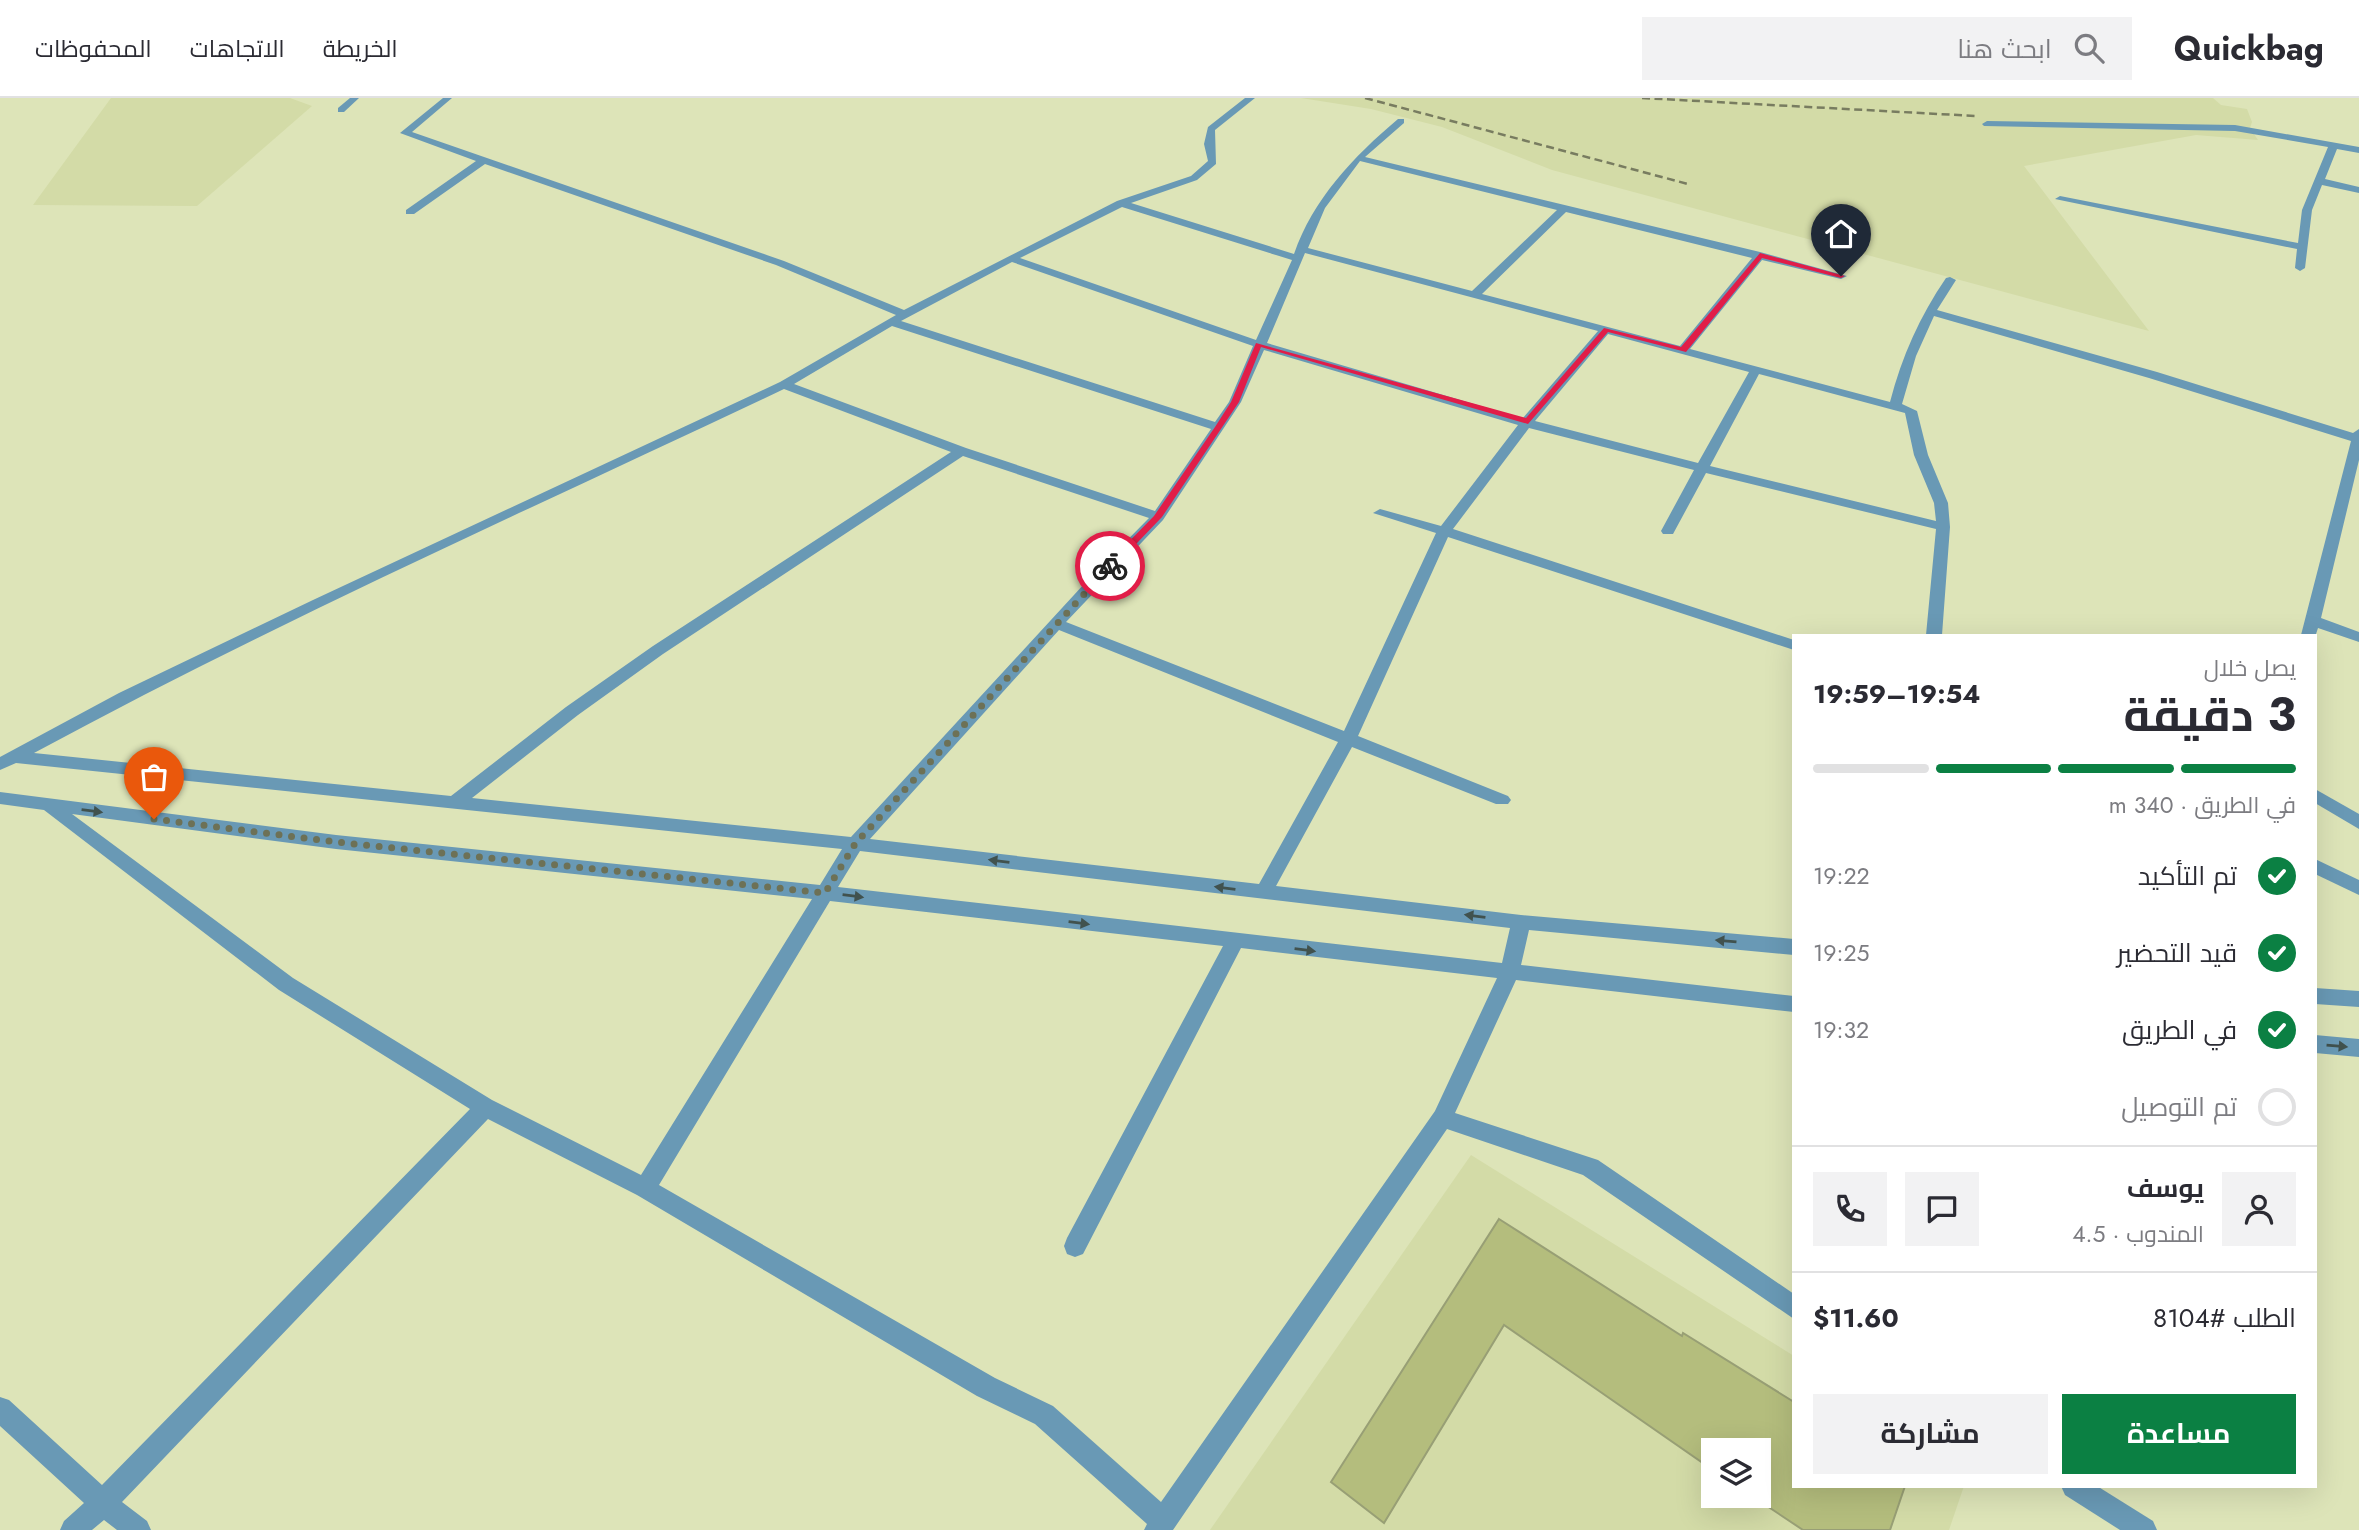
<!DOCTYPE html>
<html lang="ar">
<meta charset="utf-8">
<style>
body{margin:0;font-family:Jost,Cairo,sans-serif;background:#f2f2f3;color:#2b2b33;direction:rtl;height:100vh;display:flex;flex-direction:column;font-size:26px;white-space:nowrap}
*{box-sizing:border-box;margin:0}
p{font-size:23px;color:#7c7c81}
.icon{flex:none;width:38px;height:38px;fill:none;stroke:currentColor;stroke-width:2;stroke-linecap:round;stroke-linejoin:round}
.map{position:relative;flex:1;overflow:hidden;direction:ltr}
.details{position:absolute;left:1792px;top:536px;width:525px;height:854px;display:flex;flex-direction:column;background:#fff;border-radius:0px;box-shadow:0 7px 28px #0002;direction:rtl}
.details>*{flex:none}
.fabs{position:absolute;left:1701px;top:1340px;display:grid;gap:14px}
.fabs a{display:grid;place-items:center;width:70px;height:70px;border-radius:0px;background:#fff;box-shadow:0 7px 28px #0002;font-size:35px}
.pin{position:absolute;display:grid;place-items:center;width:60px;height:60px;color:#fff;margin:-72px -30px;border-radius:50% 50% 50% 0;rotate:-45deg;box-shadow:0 0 7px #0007}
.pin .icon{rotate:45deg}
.courier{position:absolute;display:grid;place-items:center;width:70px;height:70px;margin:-35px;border:5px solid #e11d48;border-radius:50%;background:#fff;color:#222;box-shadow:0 2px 9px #0007}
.summary em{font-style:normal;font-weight:700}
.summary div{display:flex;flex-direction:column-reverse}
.summary{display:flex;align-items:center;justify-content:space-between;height:119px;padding:0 21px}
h1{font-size:46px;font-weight:700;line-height:52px}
.bar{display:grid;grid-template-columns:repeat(4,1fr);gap:10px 7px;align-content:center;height:84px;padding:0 21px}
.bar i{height:9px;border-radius:5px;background:#e1e1e2}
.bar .active{background:#0b8043}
.bar p{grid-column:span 4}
.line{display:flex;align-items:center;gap:18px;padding:0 21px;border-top:2px solid #e1e1e2}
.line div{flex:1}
.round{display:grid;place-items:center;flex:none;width:74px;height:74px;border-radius:0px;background:#f2f2f3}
ol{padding:0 21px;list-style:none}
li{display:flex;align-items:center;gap:21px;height:77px}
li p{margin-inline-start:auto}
li .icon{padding:7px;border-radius:50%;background:#0b8043;color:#fff;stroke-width:4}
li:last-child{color:#7c7c81}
li i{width:38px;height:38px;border:4px solid #e1e1e2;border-radius:50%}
.cta{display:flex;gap:14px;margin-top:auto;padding:14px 21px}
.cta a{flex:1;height:80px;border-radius:0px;background:#0b8043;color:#fff;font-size:28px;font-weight:700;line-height:80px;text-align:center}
.cta a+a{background:#f2f2f3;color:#2b2b33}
header{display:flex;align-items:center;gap:42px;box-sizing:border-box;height:98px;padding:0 35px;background:#fff;border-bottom:2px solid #e1e1e2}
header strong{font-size:33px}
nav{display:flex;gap:38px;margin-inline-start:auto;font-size:24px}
.search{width:490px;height:63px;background:#f2f2f3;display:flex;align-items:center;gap:18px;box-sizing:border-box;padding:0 24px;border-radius:0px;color:#7c7c81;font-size:26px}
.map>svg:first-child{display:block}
</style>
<header>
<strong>Quickbag</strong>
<div class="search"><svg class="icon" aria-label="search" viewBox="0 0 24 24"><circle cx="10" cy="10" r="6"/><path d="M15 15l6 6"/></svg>ابحث هنا</div>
<nav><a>الخريطة</a><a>الاتجاهات</a><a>المحفوظات</a></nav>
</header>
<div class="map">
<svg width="2359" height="1432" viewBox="0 0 2359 1432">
<rect width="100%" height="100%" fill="#dde4b8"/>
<g fill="#d3dba7" fill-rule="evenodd">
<path d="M 111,0 L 290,0 L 312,8 L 197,108 L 33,107 Z"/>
<path d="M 1301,0 L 2213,0 L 2221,7 L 2247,11 L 2252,24 L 2250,30 L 2258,42 L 2196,37 L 2024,68 L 2149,233 L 1552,72 L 1442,29 L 1371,11 Z"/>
<path d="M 1471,1057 L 1794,1258 L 1794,1388 L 1964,1388 L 1949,1432 L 1210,1432 ZM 1713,1353 L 1759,1353 L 1759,1398 L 1713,1398 Z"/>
</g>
<path fill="#b4bd7d" stroke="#989f75" stroke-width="2" d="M 1499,1121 L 1682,1238 L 1683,1235 L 1794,1304 L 1794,1388 L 1905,1388 L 1890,1432 L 1803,1432 L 1752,1398 L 1759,1398 L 1759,1353 L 1713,1353 L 1713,1372 L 1504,1227 L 1384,1425 L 1331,1384 Z"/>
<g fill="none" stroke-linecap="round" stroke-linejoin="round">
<g fill="#6999b5" fill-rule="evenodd">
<path d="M 350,0 L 359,0 L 344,14 L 338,14 L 338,10 Z"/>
<path d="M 443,0 L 452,0 L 412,34 L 784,163 L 904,212 L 1117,103 L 1191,78 L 1208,63 L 1204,46 L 1208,29 L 1245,0 L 1255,0 L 1215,32 L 1216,66 L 1197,82 L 1131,105 L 1294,156 C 1313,101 1353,59 1398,21 L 1404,21 L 1404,25 L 1365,59 L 1760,154 L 1847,178 L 1841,181 L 1762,162 L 1690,251 L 1890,304 C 1902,258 1920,218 1946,180 L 1950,179 L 1956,182 L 1937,212 L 2157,274 L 2353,335 L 2359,331 L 2359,362 L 2321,520 L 2359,534 L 2359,544 L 2318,530 L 2315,539 L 2301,537 L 2351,343 L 2149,280 L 1934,218 L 1916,258 L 1902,306 L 1917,313 L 1928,357 L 1948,405 L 1950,429 L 1942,537 L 1926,537 L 1936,431 L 1706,375 L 1673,436 L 1663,436 L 1661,433 L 1694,372 L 1529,330 L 1453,431 L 1794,542 L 1794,552 L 1448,439 L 1358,638 L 1508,698 L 1511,702 L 1508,706 L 1496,706 L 1352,649 L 1276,788 L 1521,817 L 1794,841 L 1794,857 L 1529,832 L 1521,867 L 1794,898 L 1794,914 L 1516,882 L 1455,1015 L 1598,1062 L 1794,1196 L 1794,1221 L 1583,1077 L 1447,1031 L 1173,1432 L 1144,1432 L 1147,1426 L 1035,1326 L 977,1298 L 637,1097 L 488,1021 L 122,1404 L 147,1423 L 151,1432 L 117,1432 L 104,1422 L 92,1432 L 60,1432 L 64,1423 L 84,1405 L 0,1328 L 0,1299 L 9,1302 L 102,1387 L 470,1011 L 279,892 L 44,712 L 0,706 L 0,694 L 336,737 L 820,787 L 842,751 L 16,665 L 0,672 L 0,659 L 119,595 L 313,502 L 780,284 L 896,217 L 776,167 L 485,66 L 414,116 L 406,116 L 406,112 L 476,63 L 400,35 ZM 1360,63 L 1557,112 L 1472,193 L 1308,150 L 1325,110 ZM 1122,109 L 1292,162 L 1256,242 L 1020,160 ZM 1566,114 L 1752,160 L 1680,248 L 1482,196 ZM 1305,155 L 1598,233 L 1523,320 L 1518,319 L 1267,245 ZM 1012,164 L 1253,248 L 1229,304 L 1215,324 L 901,223 ZM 892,228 L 1211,331 L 1155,413 L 966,350 L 794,286 ZM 1608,236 L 1749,274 L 1698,365 L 1535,323 ZM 1264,252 L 1518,327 L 1441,428 L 1380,411 L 1373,415 L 1436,435 L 1344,633 L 1066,524 L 1163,422 L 1241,304 ZM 1759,276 L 1905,315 L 1914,357 L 1934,405 L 1936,423 L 1710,368 ZM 784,291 L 951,354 L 653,548 L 566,609 L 451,698 L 34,655 C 278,523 533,410 784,291 ZM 963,358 L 1149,420 L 1085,485 L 851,739 L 472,700 L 578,617 L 663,556 ZM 1059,532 L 1338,644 L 1259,786 L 870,741 ZM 72,716 L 336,751 L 812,801 L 641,1077 L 492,1002 L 293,880 ZM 860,753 L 1510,830 L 1502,865 L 838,789 ZM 830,803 L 1223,848 L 1067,1140 L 1064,1148 L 1067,1156 L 1075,1159 L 1083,1156 L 1241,850 L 1497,880 L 1435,1013 L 1161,1404 L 1053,1308 L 995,1280 L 659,1087 Z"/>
<path d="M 1987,23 L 2235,27 L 2359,49 L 2359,55 L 2337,51 L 2325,81 L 2359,89 L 2359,95 L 2322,87 L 2312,112 L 2305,170 L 2300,173 L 2295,170 L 2297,151 L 2055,101 L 2060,98 L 2298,145 L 2302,112 L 2328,49 L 2235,33 L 1984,28 L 1982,26 Z"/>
<path d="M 2315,691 L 2359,716 L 2359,731 L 2315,705 Z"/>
<path d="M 2315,761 L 2359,782 L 2359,797 L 2315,776 Z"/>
<path d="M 2315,890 L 2359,893 L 2359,909 L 2315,906 Z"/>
<path d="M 2315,937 L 2359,941 L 2359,959 L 2315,955 Z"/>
<path d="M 2061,1388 L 2097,1388 L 2153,1423 L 2157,1432 L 2120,1432 L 2065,1397 Z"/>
</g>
<g stroke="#787c60" stroke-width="2.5" stroke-dasharray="8 4.5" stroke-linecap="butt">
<path d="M 1365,0 L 1688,86"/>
<path d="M 1642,0 L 1976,18"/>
</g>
</g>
<defs><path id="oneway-solid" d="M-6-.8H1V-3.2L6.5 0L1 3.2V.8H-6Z" transform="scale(1.75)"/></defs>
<g fill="#41524e">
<use href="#oneway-solid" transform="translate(92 713) rotate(7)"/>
<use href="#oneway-solid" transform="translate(999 763) rotate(-173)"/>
<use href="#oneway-solid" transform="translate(1225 790) rotate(-173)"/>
<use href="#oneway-solid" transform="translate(853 798) rotate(7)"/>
<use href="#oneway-solid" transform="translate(1475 818) rotate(-173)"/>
<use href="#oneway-solid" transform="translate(1079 825) rotate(7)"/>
<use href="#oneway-solid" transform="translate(1726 843) rotate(-175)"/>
<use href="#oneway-solid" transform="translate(1305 852) rotate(7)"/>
<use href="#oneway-solid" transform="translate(2337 948) rotate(5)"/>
</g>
<path fill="#e11d48" d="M 1760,155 L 1845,178 L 1841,180 L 1762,160 L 1686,254 L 1608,234 L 1528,326 L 1261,249 L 1239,304 L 1162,419 L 1113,470 L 1105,468 L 1154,418 L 1215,329 L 1231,304 L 1256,245 L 1526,320 L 1604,230 L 1681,249 Z"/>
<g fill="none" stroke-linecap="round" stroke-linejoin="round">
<path stroke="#6d7156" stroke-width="7" stroke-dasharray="0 12.6" d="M 154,721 L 336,744 L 825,795 L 855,746 L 1110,468"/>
</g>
</svg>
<div class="fabs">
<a><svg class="icon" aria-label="layers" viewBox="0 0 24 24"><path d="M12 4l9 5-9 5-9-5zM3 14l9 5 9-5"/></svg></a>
</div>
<div class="pin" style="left:154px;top:721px;background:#ea580c"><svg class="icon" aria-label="bag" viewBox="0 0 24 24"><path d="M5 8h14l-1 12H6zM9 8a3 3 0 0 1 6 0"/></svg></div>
<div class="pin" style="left:1841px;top:178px;background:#1f2937"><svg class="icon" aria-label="home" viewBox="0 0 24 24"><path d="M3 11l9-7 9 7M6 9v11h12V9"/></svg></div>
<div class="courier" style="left:1110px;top:468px"><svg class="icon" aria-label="bike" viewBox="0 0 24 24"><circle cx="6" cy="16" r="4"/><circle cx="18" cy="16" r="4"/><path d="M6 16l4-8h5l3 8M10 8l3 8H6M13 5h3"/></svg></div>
<section class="details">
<div class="summary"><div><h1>3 دقيقة</h1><p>يصل خلال</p></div><em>19:54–19:59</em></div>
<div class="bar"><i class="active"></i><i class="active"></i><i class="active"></i><i></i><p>في الطريق · 340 m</p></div>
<ol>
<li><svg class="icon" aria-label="check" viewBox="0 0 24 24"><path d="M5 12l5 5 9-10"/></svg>تم التأكيد<p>19:22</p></li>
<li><svg class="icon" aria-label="check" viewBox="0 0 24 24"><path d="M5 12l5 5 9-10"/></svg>قيد التحضير<p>19:25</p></li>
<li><svg class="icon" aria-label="check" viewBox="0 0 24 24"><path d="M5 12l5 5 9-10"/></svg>في الطريق<p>19:32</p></li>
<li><i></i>تم التوصيل</li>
</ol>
<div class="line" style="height:126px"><a class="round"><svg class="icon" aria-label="person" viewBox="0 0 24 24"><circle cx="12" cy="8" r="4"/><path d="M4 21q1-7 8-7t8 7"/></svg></a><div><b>يوسف</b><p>المندوب · 4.5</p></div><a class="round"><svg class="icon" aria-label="chat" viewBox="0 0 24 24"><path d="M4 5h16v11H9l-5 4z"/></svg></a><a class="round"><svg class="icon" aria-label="phone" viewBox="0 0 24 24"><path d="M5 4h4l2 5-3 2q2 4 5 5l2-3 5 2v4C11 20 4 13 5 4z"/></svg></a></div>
<div class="line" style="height:91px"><div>الطلب #8104</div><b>$11.60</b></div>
<div class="cta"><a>مساعدة</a><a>مشاركة</a></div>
</section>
</div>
